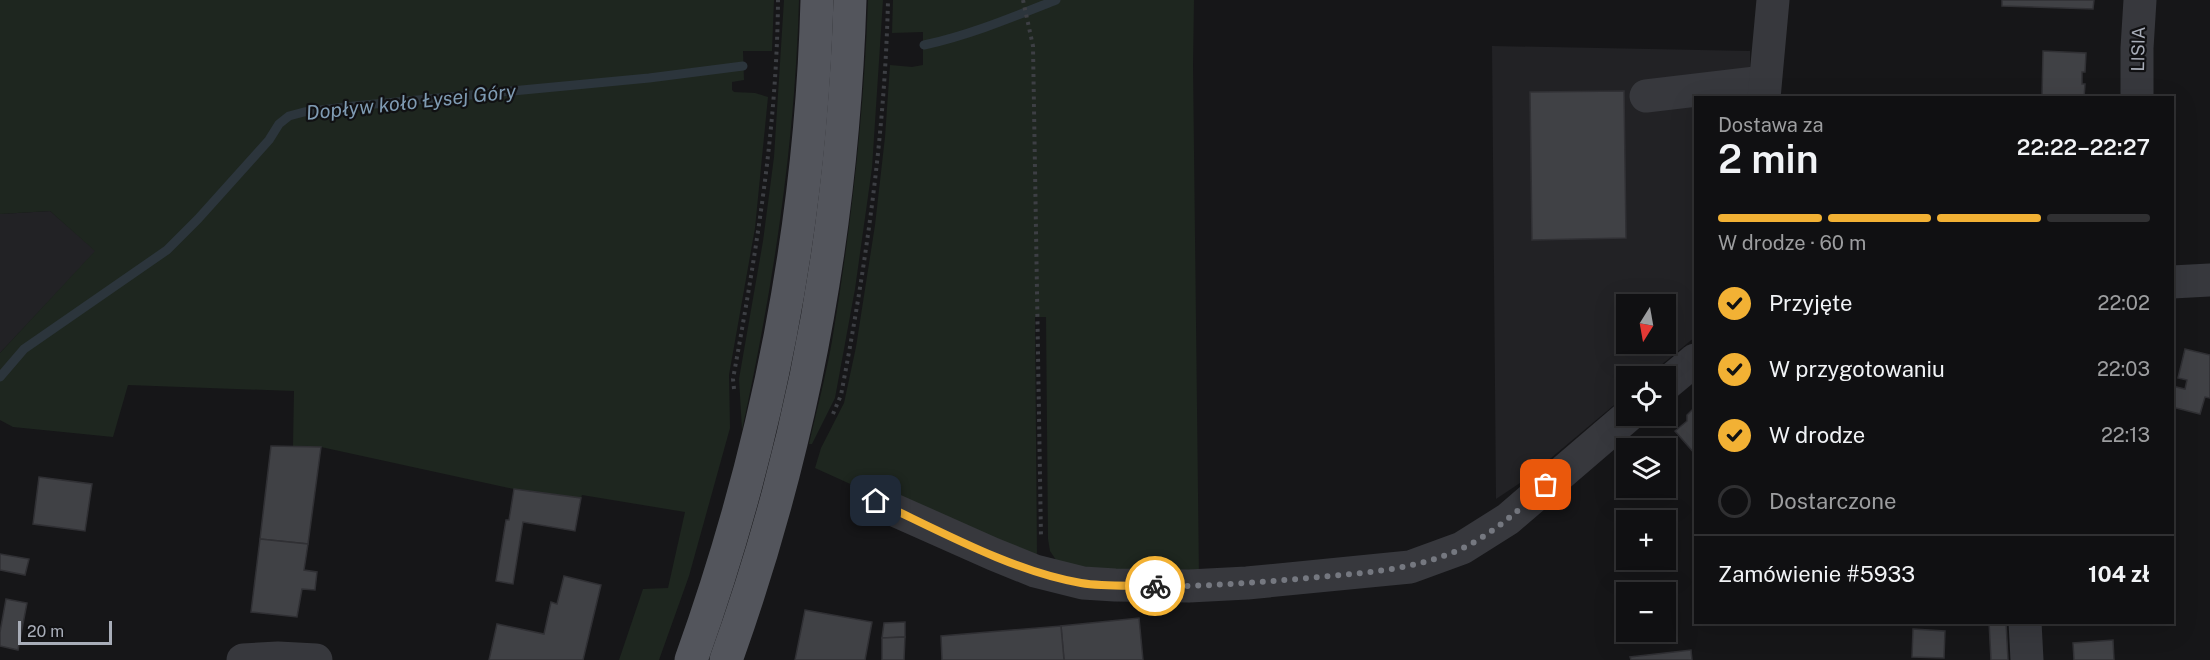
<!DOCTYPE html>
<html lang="pl">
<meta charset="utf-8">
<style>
body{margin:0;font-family:"Public Sans",sans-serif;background:#1e1e20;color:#f1f3f6;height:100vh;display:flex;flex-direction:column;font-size:22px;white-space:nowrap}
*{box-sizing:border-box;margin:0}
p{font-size:20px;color:#9c9d9f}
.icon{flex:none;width:33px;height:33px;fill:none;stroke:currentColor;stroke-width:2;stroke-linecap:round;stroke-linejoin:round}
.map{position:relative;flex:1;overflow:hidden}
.side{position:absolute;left:1694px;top:96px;width:480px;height:528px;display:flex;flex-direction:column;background:#101012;border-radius:0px;box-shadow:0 6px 24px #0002,0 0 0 2px #303032}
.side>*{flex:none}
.needle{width:39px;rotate:191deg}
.buttons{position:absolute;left:1616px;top:294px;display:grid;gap:12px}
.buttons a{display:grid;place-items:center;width:60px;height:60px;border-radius:0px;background:#101012;box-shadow:0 6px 24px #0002,0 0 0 2px #303032;font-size:30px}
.scale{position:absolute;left:18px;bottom:15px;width:94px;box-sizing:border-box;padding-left:6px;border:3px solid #a8adb8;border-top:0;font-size:16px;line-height:21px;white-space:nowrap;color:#a8adb8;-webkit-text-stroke:4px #111113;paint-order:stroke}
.pin{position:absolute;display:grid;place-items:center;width:51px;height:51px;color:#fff;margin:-26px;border-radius:12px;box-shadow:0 3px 9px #0006}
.courier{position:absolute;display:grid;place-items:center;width:60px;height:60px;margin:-30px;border:4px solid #f2b134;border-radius:50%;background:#fff;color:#222;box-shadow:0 2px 8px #0007}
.summary em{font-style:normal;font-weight:600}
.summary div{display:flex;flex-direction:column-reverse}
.summary{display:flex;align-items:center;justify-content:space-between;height:102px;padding:0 24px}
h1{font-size:39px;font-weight:600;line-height:45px}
.bar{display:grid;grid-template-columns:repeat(4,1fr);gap:9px 6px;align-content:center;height:72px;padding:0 24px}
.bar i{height:8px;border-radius:4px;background:#303032}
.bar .current{background:#f2b134}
.bar p{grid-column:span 4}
.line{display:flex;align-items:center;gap:15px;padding:0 24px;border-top:2px solid #303032}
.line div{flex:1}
ol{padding:0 24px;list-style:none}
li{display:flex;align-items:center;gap:18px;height:66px}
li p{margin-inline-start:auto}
li .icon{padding:6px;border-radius:50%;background:#f2b134;color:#111;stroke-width:4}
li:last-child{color:#9c9d9f}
li i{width:33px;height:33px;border:3px solid #303032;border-radius:50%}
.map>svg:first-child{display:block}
</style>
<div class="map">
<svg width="2210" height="660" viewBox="0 0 2210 660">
<rect width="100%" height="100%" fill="#161618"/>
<g fill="#222225" fill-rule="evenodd">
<path d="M 1492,46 L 1750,51 L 1750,97 L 1695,98 L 1695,337 L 1648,376 L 1626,376 L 1626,395 L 1526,479 L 1496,499 ZM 1626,304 L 1665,304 L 1665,344 L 1626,344 Z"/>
<path d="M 50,211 L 96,251 L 0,353 L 0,214 Z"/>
</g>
<g fill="#1e261f">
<path d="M 0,0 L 774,0 L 772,51 L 743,51 L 744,80 L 732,82 L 732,90 L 734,92 L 755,93 L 768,97 L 755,228 L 729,375 L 730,428 L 689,576 L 659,660 L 619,660 L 643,589 L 668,588 L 685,512 L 582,495 L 581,498 L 514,489 L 321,447 L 293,446 L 294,391 L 128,385 L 113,437 L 13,427 L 0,420 L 0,353 L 95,251 L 50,211 L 0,214 Z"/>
<path d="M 784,0 L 799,0 C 795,145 773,288 742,430 L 739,379 L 763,241 L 774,157 Z"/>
<path d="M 868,0 L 883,0 L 872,168 L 855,289 L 835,398 L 812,444 L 809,444 C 817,409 826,375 832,341 C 851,228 864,115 868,0 Z"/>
<path d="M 893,0 L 1194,0 L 1193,65 L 1199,579 L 1187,582 L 1058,563 L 1050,551 L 1048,539 L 1046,317 L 1035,317 L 1037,557 L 974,540 L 815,468 L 821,448 L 844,403 L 856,347 L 875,225 L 885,137 L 890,65 L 912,67 L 923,65 L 923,32 L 892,33 Z"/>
</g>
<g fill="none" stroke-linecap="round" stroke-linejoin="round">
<g stroke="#2c353c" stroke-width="9">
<path d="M 924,45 C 970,35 1013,17 1056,0"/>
<path d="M 0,377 L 24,349 L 167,250 L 198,219 L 269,140 L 279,124 L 289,116 L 304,112 L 354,106 L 649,78 L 743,66"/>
</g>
</g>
<g fill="#404145" stroke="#303034" stroke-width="1.5">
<path d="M 2002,0 L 2094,0 L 2093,9 L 2002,6 Z"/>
<path d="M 2043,51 L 2086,53 L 2085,72 L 2082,72 L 2082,84 L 2085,84 L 2084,98 L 2042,97 Z"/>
<path d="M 1624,91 L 1626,238 L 1532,240 L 1530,92 Z"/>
<path d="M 2185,349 L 2210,355 L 2210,398 L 2205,397 L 2200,414 L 2172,407 L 2172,386 L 2185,389 L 2187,380 L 2178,378 Z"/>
<path d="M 1692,410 L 1695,411 L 1695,454 L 1675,431 L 1687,421 L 1687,415 Z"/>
<path d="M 271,446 L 321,447 L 308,544 L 260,539 Z"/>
<path d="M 39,477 L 92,484 L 85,531 L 33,524 Z"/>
<path d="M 514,489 L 581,498 L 575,531 L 523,522 L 513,584 L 496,581 L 506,520 L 509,520 Z"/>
<path d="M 260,539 L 308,544 L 304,570 L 317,572 L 315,590 L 302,589 L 297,617 L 251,612 Z"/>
<path d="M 0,554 L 29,559 L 25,575 L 0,570 Z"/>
<path d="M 564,576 L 601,585 L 583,660 L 489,660 L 497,624 L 544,634 L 551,602 L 557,604 Z"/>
<path d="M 6,599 L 27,603 L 18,650 L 0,646 L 0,632 Z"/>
<path d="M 805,610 L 872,622 L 865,660 L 795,660 Z"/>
<path d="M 1139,618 L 1143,660 L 1064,660 L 1061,626 Z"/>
<path d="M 905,622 L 905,637 L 882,638 L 884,623 Z"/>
<path d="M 1989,622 L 2006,622 L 2008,660 L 1991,660 Z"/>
<path d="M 1061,626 L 1064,660 L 942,660 L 941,636 Z"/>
<path d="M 1913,629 L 1945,631 L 1944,658 L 1912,657 Z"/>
<path d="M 905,637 L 904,660 L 882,660 L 882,638 Z"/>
<path d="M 2113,640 L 2114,660 L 2074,660 L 2073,643 Z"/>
<path d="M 1691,650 L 1692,660 L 1631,660 L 1630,657 Z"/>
</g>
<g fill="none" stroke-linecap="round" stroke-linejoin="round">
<g stroke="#3d3f44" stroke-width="4" stroke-dasharray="3 4.5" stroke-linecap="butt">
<path d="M 1023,0 L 1033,46 L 1041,538"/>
<path d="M 734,389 L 733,379 C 756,253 777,128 778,0"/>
<path d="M 833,414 L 841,395 C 866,265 885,133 888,0"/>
</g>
<g stroke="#37383d" stroke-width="33">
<path d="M 1646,96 L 1764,82"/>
<path d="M 1764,98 L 1773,0"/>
<path d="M 2137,98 L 2137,48 L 2140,0"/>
<path d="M 2172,282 L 2210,280"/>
<path d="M 1665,385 L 1695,360"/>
<path d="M 876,502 L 993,554 L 1035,571 L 1083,583 L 1115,585 L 1189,586 L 1247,583 L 1410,567 L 1462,548 L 1508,519 L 1628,416"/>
<path d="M 2025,622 L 2027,660"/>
<path d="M 243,660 L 278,658 L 316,660"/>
</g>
<g stroke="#53555c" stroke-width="33">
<path d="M 691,660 C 767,449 811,225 817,0"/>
<path d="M 726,660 C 802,449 843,225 850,0"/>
</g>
</g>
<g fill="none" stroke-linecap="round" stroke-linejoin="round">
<path stroke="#757880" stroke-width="6" stroke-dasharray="0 10.8" d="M 1155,586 C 1207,587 1258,582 1310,578 C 1359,573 1408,571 1454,552 C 1490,537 1518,511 1546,485"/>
<path stroke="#f2b134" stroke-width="8" d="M 876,501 C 938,530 1014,572 1081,583 C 1105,587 1131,585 1155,586"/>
</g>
<g text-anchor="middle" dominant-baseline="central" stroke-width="4.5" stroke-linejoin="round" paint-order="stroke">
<g font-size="18" fill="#a8adb8" stroke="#111113">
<text transform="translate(2138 49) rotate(-89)">LISIA</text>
</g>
<g font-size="20" font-style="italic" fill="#7f9bb3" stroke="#111113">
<text transform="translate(411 102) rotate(-6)">Dopływ koło Łysej Góry</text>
</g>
</g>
</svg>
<div class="buttons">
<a><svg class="needle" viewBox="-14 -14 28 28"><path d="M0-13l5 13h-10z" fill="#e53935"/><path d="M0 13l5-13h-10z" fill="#9c9d9f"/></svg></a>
<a><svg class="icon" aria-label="locate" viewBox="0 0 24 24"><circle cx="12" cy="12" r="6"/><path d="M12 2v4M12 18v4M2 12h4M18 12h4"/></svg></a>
<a><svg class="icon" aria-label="layers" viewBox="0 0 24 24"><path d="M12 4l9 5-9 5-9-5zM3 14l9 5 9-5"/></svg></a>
<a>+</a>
<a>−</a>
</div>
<div class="scale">20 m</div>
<div class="pin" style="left:1546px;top:485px;background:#ea580c"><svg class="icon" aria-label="bag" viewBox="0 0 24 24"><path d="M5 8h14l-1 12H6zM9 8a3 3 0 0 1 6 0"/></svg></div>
<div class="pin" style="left:876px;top:501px;background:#1f2937"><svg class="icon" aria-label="home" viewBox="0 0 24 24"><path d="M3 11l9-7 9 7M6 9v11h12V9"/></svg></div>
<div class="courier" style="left:1155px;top:586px"><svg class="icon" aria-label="bike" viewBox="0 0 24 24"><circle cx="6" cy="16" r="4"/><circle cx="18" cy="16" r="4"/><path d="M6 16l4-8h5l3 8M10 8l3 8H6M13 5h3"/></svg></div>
<section class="side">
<div class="summary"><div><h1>2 min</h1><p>Dostawa za</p></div><em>22:22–22:27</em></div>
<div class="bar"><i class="current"></i><i class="current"></i><i class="current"></i><i></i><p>W drodze · 60 m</p></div>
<ol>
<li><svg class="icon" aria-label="check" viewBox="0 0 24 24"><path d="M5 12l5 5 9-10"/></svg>Przyjęte<p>22:02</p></li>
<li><svg class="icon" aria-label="check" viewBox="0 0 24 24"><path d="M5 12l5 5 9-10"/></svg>W przygotowaniu<p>22:03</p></li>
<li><svg class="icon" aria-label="check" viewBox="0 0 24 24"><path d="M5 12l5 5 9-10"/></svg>W drodze<p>22:13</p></li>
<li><i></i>Dostarczone</li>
</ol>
<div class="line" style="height:78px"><div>Zamówienie #5933</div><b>104 zł</b></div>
</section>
</div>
